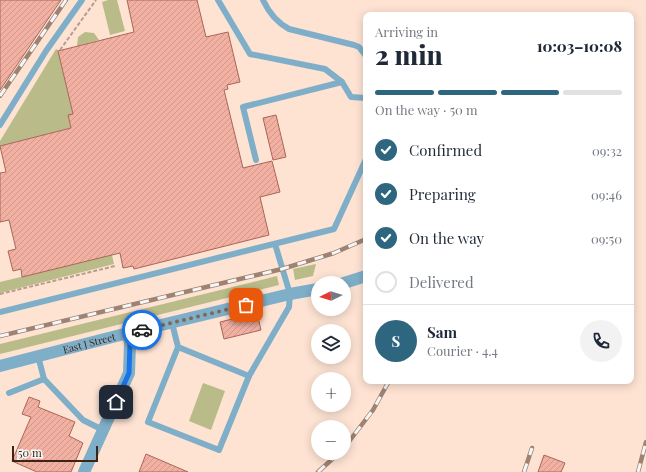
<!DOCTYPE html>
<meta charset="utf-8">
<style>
body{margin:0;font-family:"Playfair Display",serif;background:#f2f2f3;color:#1f2937;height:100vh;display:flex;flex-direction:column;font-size:15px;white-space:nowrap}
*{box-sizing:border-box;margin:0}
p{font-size:13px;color:#747a83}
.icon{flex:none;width:22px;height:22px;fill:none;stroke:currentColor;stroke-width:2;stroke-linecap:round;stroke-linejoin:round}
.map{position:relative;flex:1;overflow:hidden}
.panel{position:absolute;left:363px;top:12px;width:271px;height:372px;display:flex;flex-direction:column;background:#fff;border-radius:8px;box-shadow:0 2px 10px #0003}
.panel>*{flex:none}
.needle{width:26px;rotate:265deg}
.tools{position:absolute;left:311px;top:276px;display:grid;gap:8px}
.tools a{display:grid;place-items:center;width:40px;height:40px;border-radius:50%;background:#fff;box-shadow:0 2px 10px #0003;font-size:20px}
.scale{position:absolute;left:12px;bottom:10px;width:86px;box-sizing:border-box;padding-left:4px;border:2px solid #3d2415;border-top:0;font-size:11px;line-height:14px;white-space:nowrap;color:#3d2415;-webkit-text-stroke:3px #f6f6f6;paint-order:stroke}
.pin{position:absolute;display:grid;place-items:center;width:34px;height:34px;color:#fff;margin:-17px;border-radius:8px;box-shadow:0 2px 6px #0006}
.courier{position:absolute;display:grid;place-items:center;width:40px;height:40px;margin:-20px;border:3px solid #1a73e8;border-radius:50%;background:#fff;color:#222;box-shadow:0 1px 5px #0007}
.summary em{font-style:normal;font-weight:800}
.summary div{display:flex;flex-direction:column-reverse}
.summary{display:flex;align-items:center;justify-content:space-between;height:68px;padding:0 12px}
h1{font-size:26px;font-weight:800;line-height:30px}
.bar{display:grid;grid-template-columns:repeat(4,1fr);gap:6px 4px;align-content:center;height:48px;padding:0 12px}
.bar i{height:5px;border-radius:3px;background:#e0e1e3}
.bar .selected{background:#2e6680}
.bar p{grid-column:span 4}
.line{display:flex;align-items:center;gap:10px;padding:0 12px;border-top:1px solid #e0e1e3}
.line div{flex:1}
.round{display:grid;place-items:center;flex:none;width:42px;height:42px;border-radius:21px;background:#f2f2f3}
ol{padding:0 12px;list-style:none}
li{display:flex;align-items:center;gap:12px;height:44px}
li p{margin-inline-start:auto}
li .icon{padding:4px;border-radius:50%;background:#2e6680;color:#fff;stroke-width:4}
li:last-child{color:#747a83}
li i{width:22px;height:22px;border:2px solid #e0e1e3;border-radius:50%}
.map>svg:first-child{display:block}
</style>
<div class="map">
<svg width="646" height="472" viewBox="0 0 646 472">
<defs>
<pattern id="building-hatch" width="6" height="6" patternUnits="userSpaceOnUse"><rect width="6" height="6" fill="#f2b0a3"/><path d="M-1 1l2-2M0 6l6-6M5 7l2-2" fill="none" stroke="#d0978b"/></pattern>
</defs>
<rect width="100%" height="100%" fill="#fee3d3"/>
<g fill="#b9bc88">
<path d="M 108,0 L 117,0 L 125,31 L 110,35 L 102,2 Z"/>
<path d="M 85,32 L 94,33 L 99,40 L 77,46 L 78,37 Z"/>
<path d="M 56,49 L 58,50 L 73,114 L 68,116 L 71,128 L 0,146 L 0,141 Z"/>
<path d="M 112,255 L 114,264 L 0,293 L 0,282 Z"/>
<path d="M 316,264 L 313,276 L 295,280 L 293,269 Z"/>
<path d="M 277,276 L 279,285 L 0,354 L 0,344 Z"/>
<path d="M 203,383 L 225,391 L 211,430 L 189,421 Z"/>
</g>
<g fill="url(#building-hatch)" stroke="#a96558">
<path d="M 0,0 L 61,0 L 0,90 Z"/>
<path d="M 127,0 L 197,0 L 206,37 L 228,32 L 240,82 L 227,85 L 228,89 L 224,90 L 243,168 L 272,161 L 280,192 L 260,197 L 269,235 L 134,269 L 133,266 L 123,268 L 120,253 L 22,277 L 21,269 L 13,271 L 8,251 L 16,249 L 9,220 L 0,222 L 0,173 L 6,172 L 0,146 L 71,128 L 68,115 L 73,114 L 58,51 L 134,32 Z"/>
<path d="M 276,115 L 286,157 L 273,160 L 263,118 Z"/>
<path d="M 257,313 L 261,330 L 224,339 L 220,322 Z"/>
<path d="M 29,397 L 40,401 L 38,407 L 75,422 L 69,436 L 83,443 L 71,472 L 37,472 L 12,461 L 31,417 L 22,414 Z"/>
<path d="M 146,454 L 188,472 L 139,472 Z"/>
<path d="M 544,455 L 565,463 L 561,472 L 538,472 Z"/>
</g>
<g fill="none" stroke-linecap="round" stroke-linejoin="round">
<g stroke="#b79d8d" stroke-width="2" stroke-dasharray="4 2" stroke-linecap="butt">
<path d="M 60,50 L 96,0"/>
<path d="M 0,294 L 115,266"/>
</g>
<g stroke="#7fafc8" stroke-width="6">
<path d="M 218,0 L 250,54 L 325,69 L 342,82 L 351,97 L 366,98"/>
<path d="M 263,0 C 269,13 276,22 289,29 L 354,45 L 359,47 L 366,56"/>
<path d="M 0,125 L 46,51 L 82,0"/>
<path d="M 256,160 L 243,107 L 342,82"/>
<path d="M 0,312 L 334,229 L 366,159"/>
<path d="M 172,323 L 178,347 L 148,422 L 219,450 L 249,376 L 178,347"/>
<path d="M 38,356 L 44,379 L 83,420 L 103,430"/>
<path d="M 249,376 L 289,307 L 290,294 L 275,244"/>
<path d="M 9,393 L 44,379"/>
</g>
<g stroke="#7fafc8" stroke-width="12">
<path d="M 344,283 L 366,276"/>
<path id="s1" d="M 0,366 L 128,333 L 290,294 L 318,289"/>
<path d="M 84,472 L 129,373 L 130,343 L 128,333"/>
</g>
<g stroke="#9d8373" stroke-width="4.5">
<g id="rail">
<path d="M 0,96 L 66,0"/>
<path d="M 0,336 L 282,269 L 334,253 L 366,239"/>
<path d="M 344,448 L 373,410 L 389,381"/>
<path d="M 318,472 L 339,453"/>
<path d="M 524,472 L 532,448"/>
<path d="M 638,472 L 646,442"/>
</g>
</g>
<use href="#rail" stroke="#f6f6f6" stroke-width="3" stroke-dasharray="9" stroke-linecap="butt"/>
</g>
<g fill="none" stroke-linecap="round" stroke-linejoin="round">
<path stroke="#816758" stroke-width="4" stroke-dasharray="0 7.2" d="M 142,330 L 246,305"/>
<path stroke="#1a73e8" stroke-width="5" d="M 116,402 L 129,373 L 130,343 L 128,333 L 142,330"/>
</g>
<g text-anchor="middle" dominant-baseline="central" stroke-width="3" stroke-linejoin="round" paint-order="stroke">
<g font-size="10" fill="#3d2415" stroke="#f6f6f6">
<text stroke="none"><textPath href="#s1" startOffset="92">East J Street</textPath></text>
</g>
</g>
</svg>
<div class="tools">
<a><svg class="needle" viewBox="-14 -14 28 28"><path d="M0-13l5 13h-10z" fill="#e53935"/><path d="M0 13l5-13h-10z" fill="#747a83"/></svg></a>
<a><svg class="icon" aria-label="layers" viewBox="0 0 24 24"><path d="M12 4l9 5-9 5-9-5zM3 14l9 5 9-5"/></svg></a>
<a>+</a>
<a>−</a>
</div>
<div class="scale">50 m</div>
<div class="pin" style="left:246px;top:305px;background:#ea580c"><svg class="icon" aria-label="bag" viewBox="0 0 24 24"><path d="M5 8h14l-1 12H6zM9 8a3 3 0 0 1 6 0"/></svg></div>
<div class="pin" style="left:116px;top:402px;background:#1f2937"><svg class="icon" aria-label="home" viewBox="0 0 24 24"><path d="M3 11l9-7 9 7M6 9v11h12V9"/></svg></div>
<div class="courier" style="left:142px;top:330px"><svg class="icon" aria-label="car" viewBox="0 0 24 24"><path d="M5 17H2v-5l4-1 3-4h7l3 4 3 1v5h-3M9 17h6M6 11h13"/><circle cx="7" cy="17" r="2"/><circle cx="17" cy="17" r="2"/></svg></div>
<section class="panel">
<div class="summary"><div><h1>2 min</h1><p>Arriving in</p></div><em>10:03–10:08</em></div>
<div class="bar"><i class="selected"></i><i class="selected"></i><i class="selected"></i><i></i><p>On the way · 50 m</p></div>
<ol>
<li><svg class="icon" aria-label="check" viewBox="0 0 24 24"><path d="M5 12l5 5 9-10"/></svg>Confirmed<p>09:32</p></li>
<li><svg class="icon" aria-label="check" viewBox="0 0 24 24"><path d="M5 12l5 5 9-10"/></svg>Preparing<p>09:46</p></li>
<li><svg class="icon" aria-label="check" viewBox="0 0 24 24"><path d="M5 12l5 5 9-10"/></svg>On the way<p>09:50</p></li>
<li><i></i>Delivered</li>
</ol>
<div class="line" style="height:72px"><b class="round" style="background:#2e6680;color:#fff">S</b><div><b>Sam</b><p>Courier · 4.4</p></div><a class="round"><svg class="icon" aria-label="phone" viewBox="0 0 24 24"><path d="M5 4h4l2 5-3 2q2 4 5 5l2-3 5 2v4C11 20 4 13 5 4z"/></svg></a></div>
</section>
</div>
